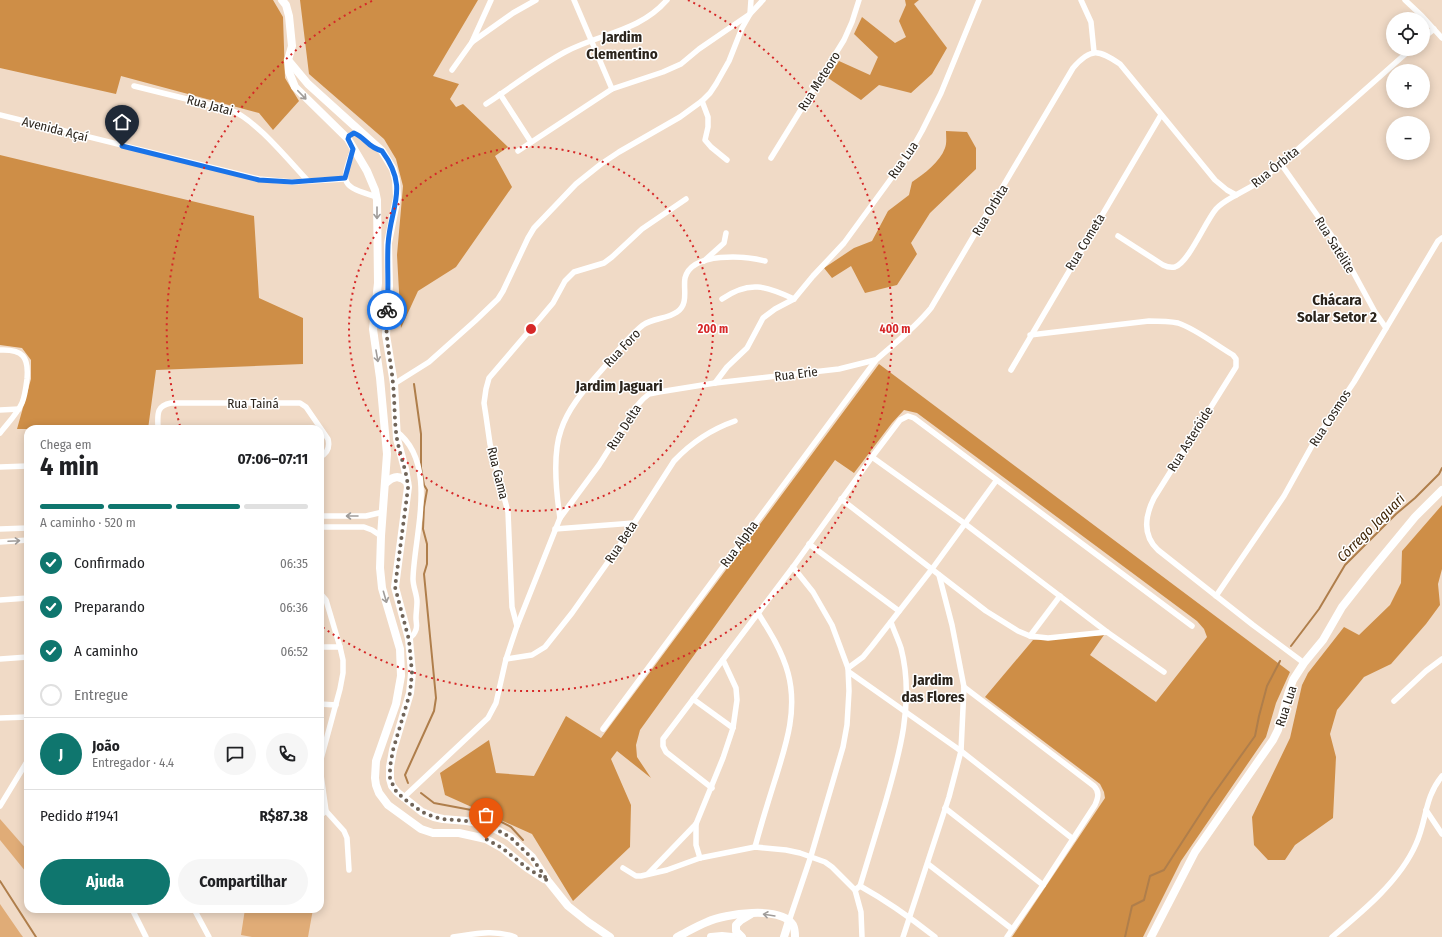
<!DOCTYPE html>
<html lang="pt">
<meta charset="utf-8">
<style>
body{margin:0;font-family:"Fira Sans Condensed",sans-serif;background:#f6f6f6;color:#202124;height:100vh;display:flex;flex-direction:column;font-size:15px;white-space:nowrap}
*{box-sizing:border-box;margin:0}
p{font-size:13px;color:#757577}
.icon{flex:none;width:22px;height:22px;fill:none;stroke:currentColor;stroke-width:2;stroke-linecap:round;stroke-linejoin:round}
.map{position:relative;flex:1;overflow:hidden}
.drawer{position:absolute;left:24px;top:425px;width:300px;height:488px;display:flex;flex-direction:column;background:#fff;border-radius:12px;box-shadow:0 2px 10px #0003}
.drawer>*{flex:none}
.tools{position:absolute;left:1386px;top:12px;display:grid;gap:8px}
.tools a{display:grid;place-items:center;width:44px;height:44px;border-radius:50%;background:#fff;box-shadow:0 2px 10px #0003;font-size:20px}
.pin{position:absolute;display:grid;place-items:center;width:34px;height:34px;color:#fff;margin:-41px -17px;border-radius:50% 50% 50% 0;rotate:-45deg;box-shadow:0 0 4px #0007}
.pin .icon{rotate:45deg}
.courier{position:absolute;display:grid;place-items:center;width:40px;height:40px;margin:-20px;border:3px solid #1a73e8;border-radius:50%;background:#fff;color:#222;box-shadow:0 1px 5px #0007}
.summary em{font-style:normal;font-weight:700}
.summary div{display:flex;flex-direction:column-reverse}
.summary{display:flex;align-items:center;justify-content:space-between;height:68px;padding:0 16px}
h1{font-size:26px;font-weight:700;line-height:30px}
.bar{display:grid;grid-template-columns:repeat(4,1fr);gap:6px 4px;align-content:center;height:48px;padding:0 16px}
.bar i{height:5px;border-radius:3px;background:#e0e0e0}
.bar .active{background:#0f766e}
.bar p{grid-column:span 4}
.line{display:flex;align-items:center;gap:10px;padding:0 16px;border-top:1px solid #e0e0e0}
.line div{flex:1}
.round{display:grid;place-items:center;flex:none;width:42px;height:42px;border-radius:21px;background:#f6f6f6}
ol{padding:0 16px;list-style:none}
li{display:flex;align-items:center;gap:12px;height:44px}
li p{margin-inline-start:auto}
li .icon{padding:4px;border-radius:50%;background:#0f766e;color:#fff;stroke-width:4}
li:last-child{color:#757577}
li i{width:22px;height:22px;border:2px solid #e0e0e0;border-radius:50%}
.cta{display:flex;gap:8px;margin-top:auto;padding:8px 16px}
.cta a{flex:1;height:46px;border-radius:24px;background:#0f766e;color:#fff;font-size:16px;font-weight:700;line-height:46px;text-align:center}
.cta a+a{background:#f6f6f6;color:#202124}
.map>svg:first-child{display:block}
</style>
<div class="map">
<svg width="1442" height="937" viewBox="0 0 1442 937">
<rect width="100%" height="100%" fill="#f0dac6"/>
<g fill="#e0ac77">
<path d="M 0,819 L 28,851 L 28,871 L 26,872 L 0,840 Z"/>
<path d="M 0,904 L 20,933 L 23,937 L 0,937 Z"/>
<path d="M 245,909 L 313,909 L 308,937 L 252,937 L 241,935 Z"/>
</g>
<g fill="#ce8e47">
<path d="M 0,0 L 273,0 L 283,17 L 285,78 L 299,101 L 273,130 L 259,113 L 121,76 L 116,94 L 0,68 Z"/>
<path d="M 300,0 L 478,0 L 433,76 L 459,84 L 450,99 L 456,107 L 463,104 L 508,147 L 495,156 L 512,187 L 456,267 L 418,291 L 401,328 L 397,255 L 403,186 L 396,159 L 384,139 L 309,74 Z"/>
<path d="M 905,0 L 919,0 L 914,4 L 947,48 L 932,74 L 911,93 L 879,85 L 861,100 L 828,78 L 839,61 L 870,75 L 878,57 L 854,34 L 862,17 L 895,43 L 906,37 L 899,21 L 906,5 Z"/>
<path d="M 946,131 L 967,132 L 976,148 L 976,169 L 930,213 L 911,243 L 917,254 L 897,285 L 865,293 L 851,266 L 832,278 L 824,268 L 854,248 L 872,241 L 888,211 L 909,195 L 912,182 C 924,174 940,162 945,148 C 947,143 946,136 946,131 Z"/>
<path d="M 0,155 L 254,216 L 259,298 L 303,318 L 303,364 L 156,370 L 148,429 L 17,429 L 31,379 L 31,360 L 22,348 L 0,345 Z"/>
<path d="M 879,364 L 1290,672 L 1276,703 L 1266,737 L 1181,861 L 1143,937 L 1012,937 L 1105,798 L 1104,792 L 1100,784 L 985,697 L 1033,640 L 1104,635 L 1090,655 L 1156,702 L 1207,637 L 1204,629 L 1197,621 L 917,413 L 904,410 L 892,423 L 854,473 L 835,460 L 640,730 L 636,745 L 637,757 L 651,778 L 617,751 L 611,759 L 631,805 L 630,847 L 573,901 L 532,834 L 445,795 L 440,773 L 489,740 L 496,773 L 534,776 L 566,716 L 601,738 Z"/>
<path d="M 1442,505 L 1442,569 L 1438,584 L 1440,605 L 1426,624 L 1391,664 L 1364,677 L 1337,710 L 1330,734 L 1336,757 L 1333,818 L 1295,845 L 1285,860 L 1268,860 L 1254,845 L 1252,817 L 1290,738 L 1302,685 L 1308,673 L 1344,627 L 1359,635 L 1390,605 L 1401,583 L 1402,551 Z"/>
</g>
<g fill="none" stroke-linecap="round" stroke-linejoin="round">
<g stroke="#af7e4b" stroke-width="2">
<path d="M 1291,646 L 1319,609 L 1345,565 L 1396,514 L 1415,498 L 1439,474 L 1442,468"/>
<path d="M 408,783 L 405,775 L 434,711 L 436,698 L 424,574 L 427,564 L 427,544 L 423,529 L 424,507 L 427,490 L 424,485 L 421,468 L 421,434 L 414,384"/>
<path d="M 421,793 L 434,803 L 482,812 L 511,827 L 523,840"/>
<path d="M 0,881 L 36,937"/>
<path d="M 1125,937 L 1132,906 L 1144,900 L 1150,876 L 1164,870 L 1210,799 L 1255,736 L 1259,716 L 1267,686 L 1280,661"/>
</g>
<g stroke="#fff" stroke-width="5.5">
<path d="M 574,0 L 612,89"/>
<path d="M 1081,0 L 1091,22 L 1094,52"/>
<path d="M 1405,0 L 1422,16 L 1442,38"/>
<path d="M 1423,38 L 1434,29"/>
<path d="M 472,42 L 491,0"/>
<path d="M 452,70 L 472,42 L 513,13 L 536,0"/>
<path d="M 134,86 L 231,110 C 256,120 288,160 308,181"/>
<path d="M 500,94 L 531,142"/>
<path d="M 702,101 L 708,117 L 708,127 L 705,140 L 711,147 L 727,160"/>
<path d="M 486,104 C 512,87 537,67 565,52 C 601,33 639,32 667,0"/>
<path d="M 0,115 L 259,179 L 292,182 L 345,179"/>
<path d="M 353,149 C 341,184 340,186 377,197"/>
<path d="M 518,151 L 612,89 L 663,72 L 681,64 L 699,49 L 750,14 L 763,0"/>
<path d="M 771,158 L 844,40 L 852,22 L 859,0"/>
<path d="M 1281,164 L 1339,246 L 1375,312 L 1386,328"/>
<path d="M 1118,236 L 1163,265 C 1167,267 1170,268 1175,267 C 1189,262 1205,222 1216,209 C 1221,203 1229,199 1236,195"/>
<path d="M 704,261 L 724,243 L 726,233"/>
<path d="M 722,299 C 749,280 766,286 794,299"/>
<path d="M 1030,335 L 1149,321 C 1159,321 1168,321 1178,323 C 1196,329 1216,345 1233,355 L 1236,359 L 1236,367 L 1154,498 C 1145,516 1142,535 1158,550 L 1253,625 L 1304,663"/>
<path d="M 0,350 C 23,349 29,357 27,379 C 26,387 25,396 22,403 C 17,414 8,423 0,433"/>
<path d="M 1011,370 L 1161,115"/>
<path d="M 715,383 L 727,367 L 747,348 L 763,318 L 775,309 L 794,299 L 813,276 L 844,243 L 909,154 L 922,131 L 941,93 L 979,0"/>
<path d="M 394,384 L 429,362 L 475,321 L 498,299 L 503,291 L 528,238 L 534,228 L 576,184 L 601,164 L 619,152 L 680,117 L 702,101 L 710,93 L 716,84 L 729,61 L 742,28 L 750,14 L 751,0"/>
<path d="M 0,410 L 19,409"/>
<path d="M 158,429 C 158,416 155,406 171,403 L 300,403 L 306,407 L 328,439 C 330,447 328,453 320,457"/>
<path d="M 396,431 C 439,463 414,535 413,579 C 413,587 417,594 417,602 C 417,607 416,613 416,618 C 416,623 418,628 415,632 C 414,635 411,637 409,639"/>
<path d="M 872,457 L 964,523 L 1107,632 L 1164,672"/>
<path d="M 0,467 L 28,466"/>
<path d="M 841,499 L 986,611 L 1018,631 L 1030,636 L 1048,638 L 1107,632"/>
<path d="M 320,516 L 366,516 L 383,512"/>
<path d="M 560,518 C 556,491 552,455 561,430 C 569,405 589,385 606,365 C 617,352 629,336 643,325 C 653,318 667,319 677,312 C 689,304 683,289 685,278 C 692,251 746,256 765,261"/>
<path d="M 320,527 L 364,527 L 372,530 L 381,536"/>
<path d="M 0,529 L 28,528"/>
<path d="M 555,529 L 634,523"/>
<path d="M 0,542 L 28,540"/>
<path d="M 809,544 L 899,611"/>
<path d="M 320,593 L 326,600 L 340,647 L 343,660 L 343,673 L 340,689 L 321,759 L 321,775 L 326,811 L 320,816"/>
<path d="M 1216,596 L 1284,496 L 1314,442 L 1354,382 L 1438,241 L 1442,238"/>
<path d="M 0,600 L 28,598"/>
<path d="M 517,626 L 560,518 L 599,465 L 635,408 L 643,399 L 649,394 L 659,392 L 715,383 L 839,369 L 875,360"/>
<path d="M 1030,636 L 1060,596"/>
<path d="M 320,647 L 340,647"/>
<path d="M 0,659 L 28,657"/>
<path d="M 506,659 L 532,655 L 545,647 L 572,613 L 620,545 L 674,461 C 690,444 712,429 735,421"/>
<path d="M 848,668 L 863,657 L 872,646 L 932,569 L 996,481"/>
<path d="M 849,672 L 961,751 L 1073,839"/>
<path d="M 964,687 L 1094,786 C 1100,792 1098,798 1095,805 L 1043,885 L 1007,937"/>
<path d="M 693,699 L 733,728"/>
<path d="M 1394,701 L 1426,671 L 1442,659"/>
<path d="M 320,704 L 336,705"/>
<path d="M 0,718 L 28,717"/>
<path d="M 603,729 L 876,360 C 895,343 915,328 931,308 L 1073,68 C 1091,47 1099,50 1120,64 L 1215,180 L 1227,190 L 1236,195 L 1256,184 L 1281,164 L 1411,49"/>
<path d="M 712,788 L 666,752 L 663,746 L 663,739 L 793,567 L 872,457 L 900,420 L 908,416 L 914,418 L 1192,626"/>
<path d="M 403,798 L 488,718 L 496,703 L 506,659 L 517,626 L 512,607 L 508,512 L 490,444 L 486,416 L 484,403 L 486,389 L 489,378 L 542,316 L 553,303 L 565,281 L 574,272 L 604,263 L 612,257 L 642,229 L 686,199"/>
<path d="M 0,806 L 28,760"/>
<path d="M 945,808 L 1043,885"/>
<path d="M 1426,810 L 1442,834"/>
<path d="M 326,811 L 344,831 L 347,838 L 349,870"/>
<path d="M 696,824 L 696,845 L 700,858"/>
<path d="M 755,847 C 761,825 768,802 775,780 C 786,745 798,710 788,673 C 782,651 770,632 758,613"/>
<path d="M 928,864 L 1012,929"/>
<path d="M 623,868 L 636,876 L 641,876 L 667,870 L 700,858 L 755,847 L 786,850 L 800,853 L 825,862 L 832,867 L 855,890 L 861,912 L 862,937"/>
<path d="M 648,874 L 696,824 L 723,758 L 733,728 L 737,700 L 736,688 L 723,660"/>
<path d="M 860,886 C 887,901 911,918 935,937"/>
<path d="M 855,890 L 860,886 C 868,860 876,834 884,807 C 899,756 915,702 901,648 C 898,639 894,631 891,622"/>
<path d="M 132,909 L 146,937"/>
<path d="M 194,909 L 209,937"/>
<path d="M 789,921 L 811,856 L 843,747 L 847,725 L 849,691 L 848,668 L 832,625 L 813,592 L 793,567"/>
<path d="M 453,937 C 474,934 494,929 515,937"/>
<path d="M 903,937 L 949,797 L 961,751 L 964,687 L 952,625 L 939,575"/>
<path d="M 1332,937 C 1362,912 1400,881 1416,844 C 1427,820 1424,798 1442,776"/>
</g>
<g stroke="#fff" stroke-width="8">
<path d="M 282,0 L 286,5 L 289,16 L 292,46 L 288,60 L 289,72 L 295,87 L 348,139 L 367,171 L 375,190 L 377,200 L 378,283 L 373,329 L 380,378 L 387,454 L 381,536 L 380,568 L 382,588 L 400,649 L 401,676 L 396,704 L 376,761 L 375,778 L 376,785 L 379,793 L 388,805 L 421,829 L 433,833 L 459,833 L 486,839 L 502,848 L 527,868 L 544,879"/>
<path d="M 288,60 L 308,84 L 382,151 L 393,169 L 396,180 L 397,197 L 388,243 L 389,286 L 386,335 L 394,384 L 397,439 L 405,469 L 408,487 L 395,587 L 409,639 L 412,673 L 410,693 L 393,750 L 390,767 L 390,779 L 392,786 L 397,792 L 422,812 L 434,817 L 443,819 L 467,821 L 488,825 L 510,837 L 532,857 L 548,881 L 568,906 L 588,922 L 610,937"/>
<path d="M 386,483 C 393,476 400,475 407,482"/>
<path d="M 677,937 C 687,932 697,926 707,922 C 725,914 780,905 793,925 C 795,929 795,933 795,937"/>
<path d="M 711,937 L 722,936 L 732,937"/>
<path d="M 742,937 L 736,931 L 736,925 L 741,920 L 751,914"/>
<path d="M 784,937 L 789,921"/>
<path d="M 1151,937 L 1195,852 L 1273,740 L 1278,730 L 1288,694 L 1293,680 L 1304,663 L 1323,640 L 1342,607 L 1368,574 L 1415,517 L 1442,490"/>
</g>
</g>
<defs><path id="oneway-shaft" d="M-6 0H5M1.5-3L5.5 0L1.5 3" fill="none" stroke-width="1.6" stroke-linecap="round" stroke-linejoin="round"/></defs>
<g stroke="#a09c99">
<use href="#oneway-shaft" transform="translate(302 95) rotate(46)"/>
<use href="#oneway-shaft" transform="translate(377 213) rotate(90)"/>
<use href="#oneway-shaft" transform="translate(377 356) rotate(80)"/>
<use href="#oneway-shaft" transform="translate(352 516) rotate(-180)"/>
<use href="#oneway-shaft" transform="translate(14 541) rotate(-3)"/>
<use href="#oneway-shaft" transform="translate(385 597) rotate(74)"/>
<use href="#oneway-shaft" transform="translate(769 915) rotate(-171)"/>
</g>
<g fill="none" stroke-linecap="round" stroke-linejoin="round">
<path stroke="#706458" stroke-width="4" stroke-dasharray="0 7.2" d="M 387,310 C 384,335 391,359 393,384 C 395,402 394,421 397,439 C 400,456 407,471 408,488 L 395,587 L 409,640 L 412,673 L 410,693 L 393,750 L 390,767 L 390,779 L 396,791 L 403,798 L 422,812 L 434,817 L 443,819 L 467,821 L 488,825 L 510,837 L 532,858 L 548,881 L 527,868 L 502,848 L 486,839"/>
<path stroke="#1a73e8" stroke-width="5" d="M 122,146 L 259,180 L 292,182 L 345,178 L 353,149 L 348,139 L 349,136 L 354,133 C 366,138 367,147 382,151 C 410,189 390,206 388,245 C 387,267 389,288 387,310"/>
</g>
<g fill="none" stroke="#d62828" stroke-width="2" stroke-dasharray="2 4">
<circle cx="531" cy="329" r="182"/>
<path d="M180 426A364 364 0 0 1 374 0M688 0A364 364 0 1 1 322 627"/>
</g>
<g text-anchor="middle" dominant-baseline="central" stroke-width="3" stroke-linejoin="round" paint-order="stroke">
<g font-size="13" fill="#2b241c" stroke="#fff">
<text transform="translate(819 81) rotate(-58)">Rua Meteoro</text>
<text transform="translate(210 105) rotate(15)">Rua Jatai</text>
<text transform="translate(55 129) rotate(14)">Avenida Açaí</text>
<text transform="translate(903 160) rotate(-55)">Rua Lua</text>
<text transform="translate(1275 167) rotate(-39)">Rua Órbita</text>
<text transform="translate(990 210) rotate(-59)">Rua Orbita</text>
<text transform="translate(1085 242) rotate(-59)">Rua Cometa</text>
<text transform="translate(1335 245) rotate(58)">Rua Satélite</text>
<text transform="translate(622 348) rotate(-47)">Rua Foro</text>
<text transform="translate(796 374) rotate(-7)">Rua Erie</text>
<text x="253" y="403">Rua Tainá</text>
<text transform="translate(1330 418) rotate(-57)">Rua Cosmos</text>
<text transform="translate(624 427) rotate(-57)">Rua Delta</text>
<text transform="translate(1190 439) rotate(-58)">Rua Asteróide</text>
<text transform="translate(498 473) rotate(76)">Rua Gama</text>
<text transform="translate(621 542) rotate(-57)">Rua Beta</text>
<text transform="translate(739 544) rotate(-54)">Rua Alpha</text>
<text transform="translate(1286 706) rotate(-72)">Rua Lua</text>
</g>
<g font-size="14" font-style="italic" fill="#3f2506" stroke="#fff">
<text transform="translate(1371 528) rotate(-45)">Córrego Jaguari</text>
</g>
<g font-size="15" font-weight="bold" fill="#2b241c" stroke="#fff">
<text x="622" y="37">Jardim<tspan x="622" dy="17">Clementino</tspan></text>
<text x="1337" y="300">Chácara<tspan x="1337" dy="17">Solar Setor 2</tspan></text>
<text x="619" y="386">Jardim Jaguari</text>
<text x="933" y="680">Jardim<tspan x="933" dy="17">das Flores</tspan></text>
</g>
</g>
<circle cx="531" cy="329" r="6" fill="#d62828" stroke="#fff" stroke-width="2"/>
<g font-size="12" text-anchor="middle" font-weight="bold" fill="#d62828" stroke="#fff" stroke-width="3" stroke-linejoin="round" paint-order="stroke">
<text x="713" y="333">200 m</text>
<text x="895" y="333">400 m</text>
</g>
</svg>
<div class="tools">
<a><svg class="icon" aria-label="locate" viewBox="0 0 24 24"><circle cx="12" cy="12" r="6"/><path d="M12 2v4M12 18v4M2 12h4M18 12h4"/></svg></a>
<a>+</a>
<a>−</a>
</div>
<div class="pin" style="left:486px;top:839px;background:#ea580c"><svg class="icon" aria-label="bag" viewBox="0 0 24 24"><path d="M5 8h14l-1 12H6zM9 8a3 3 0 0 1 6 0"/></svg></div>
<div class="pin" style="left:122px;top:146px;background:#1f2937"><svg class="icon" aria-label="home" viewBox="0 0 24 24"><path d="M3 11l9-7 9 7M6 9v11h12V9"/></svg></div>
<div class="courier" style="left:387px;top:310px"><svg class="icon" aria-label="bike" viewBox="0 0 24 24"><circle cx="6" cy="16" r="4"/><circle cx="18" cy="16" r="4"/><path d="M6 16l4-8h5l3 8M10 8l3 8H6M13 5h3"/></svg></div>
<section class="drawer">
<div class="summary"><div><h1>4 min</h1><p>Chega em</p></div><em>07:06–07:11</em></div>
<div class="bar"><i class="active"></i><i class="active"></i><i class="active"></i><i></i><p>A caminho · 520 m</p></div>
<ol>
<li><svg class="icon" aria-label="check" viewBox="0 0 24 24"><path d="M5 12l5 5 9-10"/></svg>Confirmado<p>06:35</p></li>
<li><svg class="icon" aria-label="check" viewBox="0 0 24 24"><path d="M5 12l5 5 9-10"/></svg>Preparando<p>06:36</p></li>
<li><svg class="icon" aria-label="check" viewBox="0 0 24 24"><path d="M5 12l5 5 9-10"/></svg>A caminho<p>06:52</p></li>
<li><i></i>Entregue</li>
</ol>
<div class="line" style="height:72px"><b class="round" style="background:#0f766e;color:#fff">J</b><div><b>João</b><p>Entregador · 4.4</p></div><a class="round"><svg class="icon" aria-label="chat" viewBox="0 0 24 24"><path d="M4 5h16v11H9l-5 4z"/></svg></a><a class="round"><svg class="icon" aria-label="phone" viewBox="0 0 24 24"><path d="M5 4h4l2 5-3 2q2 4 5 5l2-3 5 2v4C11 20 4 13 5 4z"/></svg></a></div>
<div class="line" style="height:52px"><div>Pedido #1941</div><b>R$87.38</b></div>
<div class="cta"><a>Ajuda</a><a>Compartilhar</a></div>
</section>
</div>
